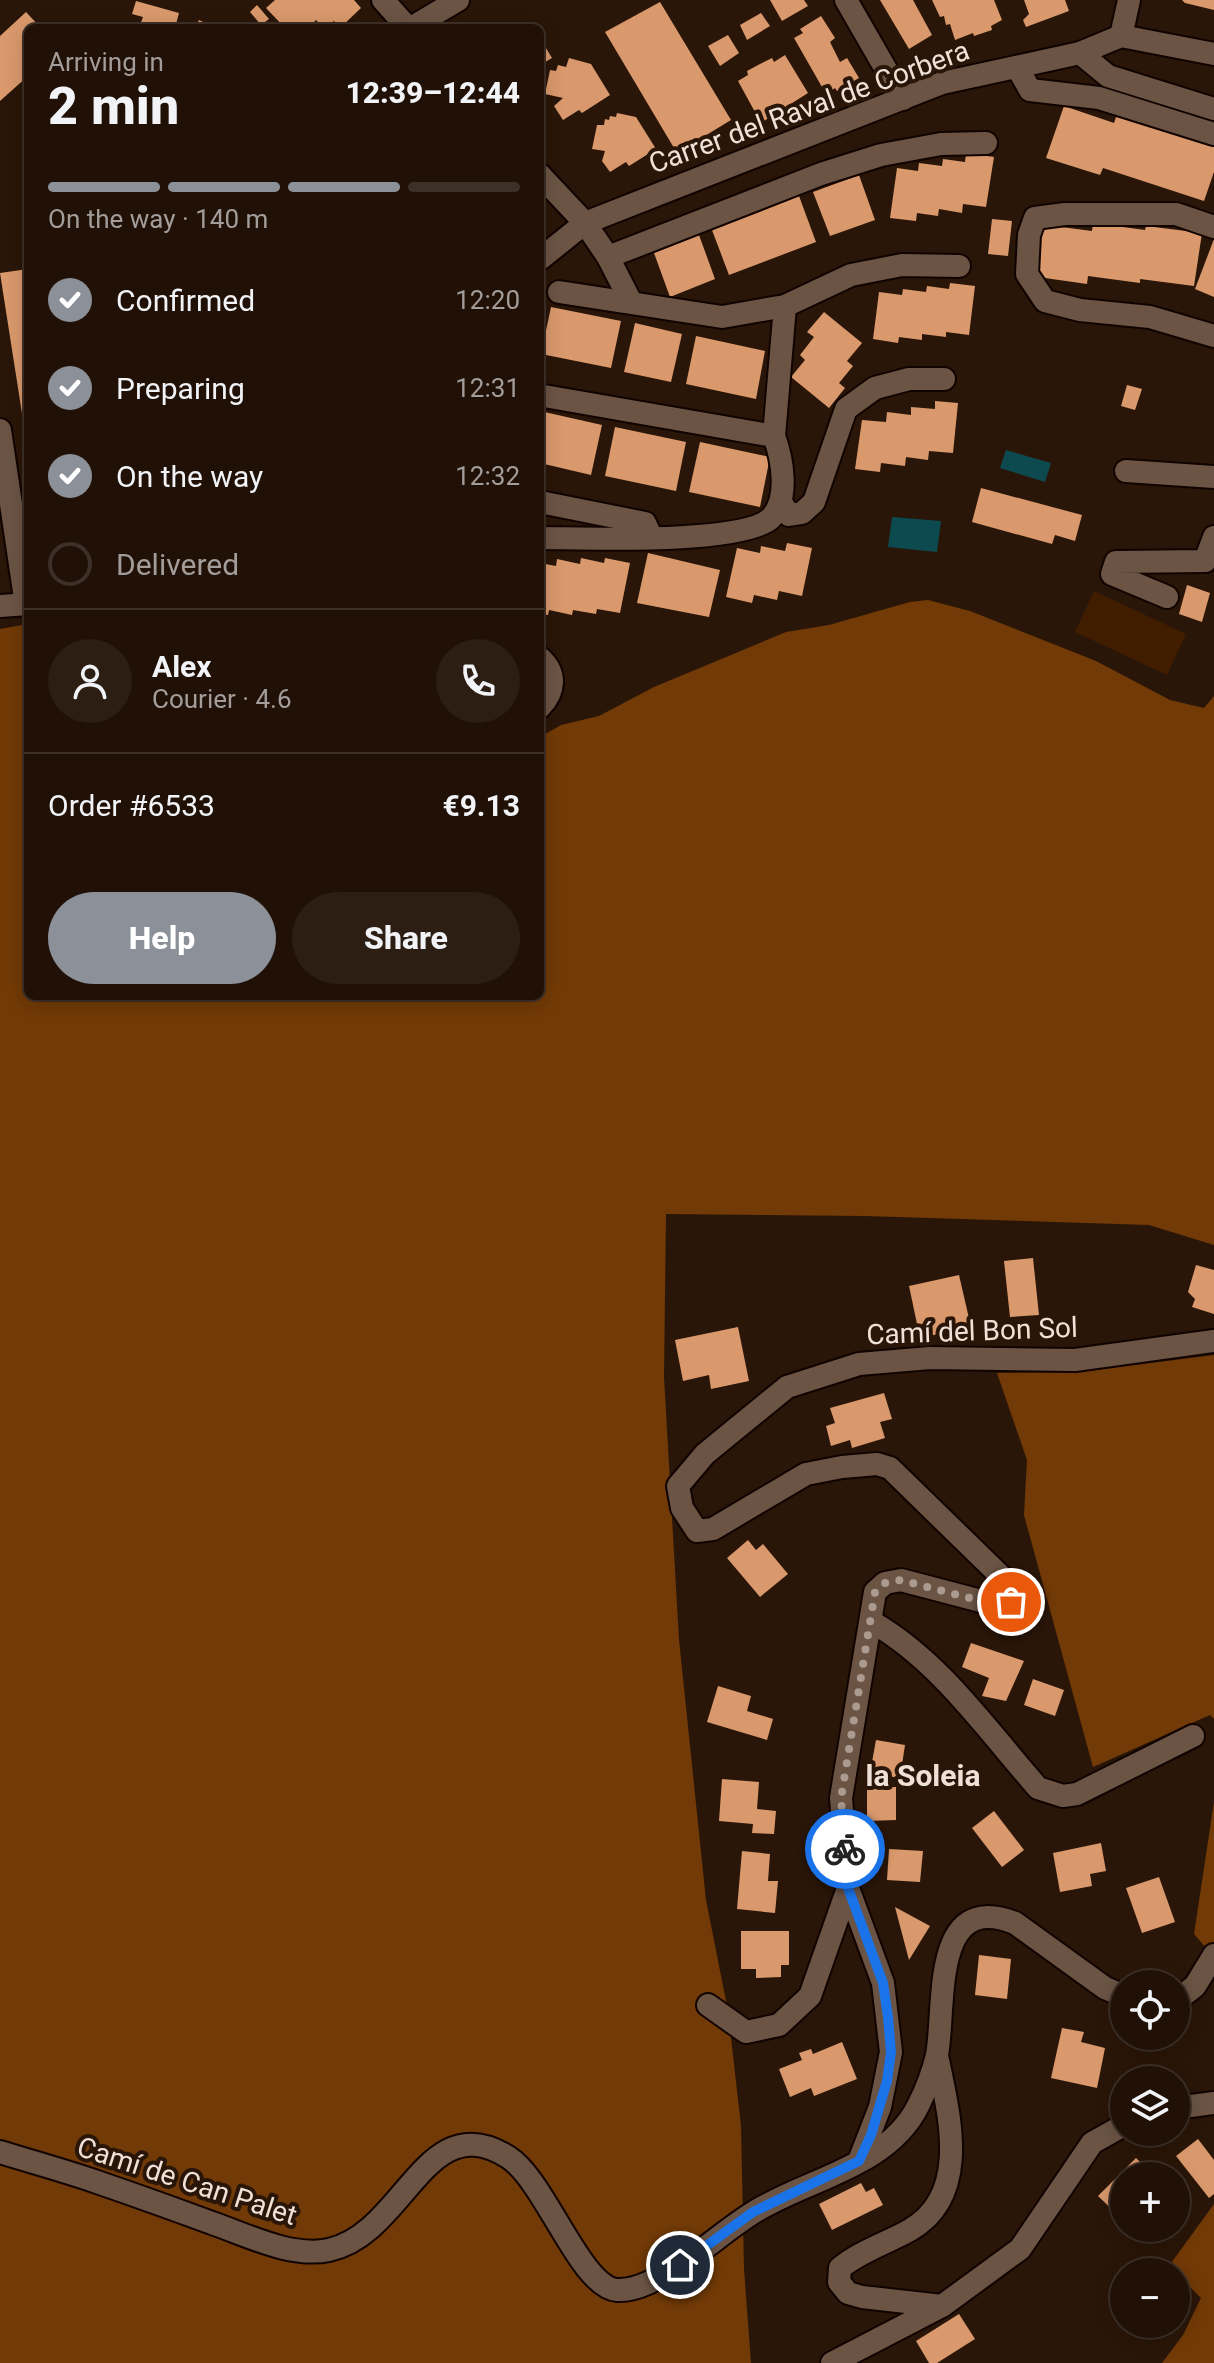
<!DOCTYPE html>
<meta charset="utf-8">
<style>
body{margin:0;font-family:Roboto,sans-serif;background:#2d1e14;color:#f1f3f6;height:100vh;display:flex;flex-direction:column;font-size:30px;white-space:nowrap}
*{box-sizing:border-box;margin:0}
p{font-size:26px;color:#a29d9b}
.icon{flex:none;width:44px;height:44px;fill:none;stroke:currentColor;stroke-width:2;stroke-linecap:round;stroke-linejoin:round}
.map{position:relative;flex:1;overflow:hidden}
.panel{position:absolute;left:24px;top:24px;width:520px;height:976px;display:flex;flex-direction:column;background:#201006;border-radius:12px;box-shadow:0 4px 20px #0003,0 0 0 2px #3d3028}
.panel>*{flex:none}
.buttons{position:absolute;left:1110px;top:1970px;display:grid;gap:16px}
.buttons a{display:grid;place-items:center;width:80px;height:80px;border-radius:50%;background:#201006;box-shadow:0 4px 20px #0003,0 0 0 2px #3d3028;font-size:40px}
.pin{position:absolute;display:grid;place-items:center;width:68px;height:68px;color:#fff;margin:-34px;border:4px solid #fff;border-radius:50%;box-shadow:0 2px 8px #0007}
.courier{position:absolute;display:grid;place-items:center;width:80px;height:80px;margin:-40px;border:6px solid #1a73e8;border-radius:50%;background:#fff;color:#222;box-shadow:0 2px 10px #0007}
.headline em{font-style:normal;font-weight:800}
.headline div{display:flex;flex-direction:column-reverse}
.headline{display:flex;align-items:center;justify-content:space-between;height:136px;padding:0 24px}
h1{font-size:52px;font-weight:800;line-height:60px}
.bar{display:grid;grid-template-columns:repeat(4,1fr);gap:12px 8px;align-content:center;height:96px;padding:0 24px}
.bar i{height:10px;border-radius:6px;background:#3d3028}
.bar .current{background:#8c9099}
.bar p{grid-column:span 4}
.line{display:flex;align-items:center;gap:20px;padding:0 24px;border-top:2px solid #3d3028}
.line div{flex:1}
.round{display:grid;place-items:center;flex:none;width:84px;height:84px;border-radius:42px;background:#2d1e14}
ol{padding:0 24px;list-style:none}
li{display:flex;align-items:center;gap:24px;height:88px}
li p{margin-inline-start:auto}
li .icon{padding:8px;border-radius:50%;background:#8c9099;color:#fff;stroke-width:4}
li:last-child{color:#a29d9b}
li i{width:44px;height:44px;border:4px solid #3d3028;border-radius:50%}
.cta{display:flex;gap:16px;margin-top:auto;padding:16px 24px}
.cta a{flex:1;height:92px;border-radius:48px;background:#8c9099;color:#fff;font-size:32px;font-weight:800;line-height:92px;text-align:center}
.cta a+a{background:#2d1e14;color:#f1f3f6}
.map>svg:first-child{display:block}
</style>
<div class="map">
<svg width="1214" height="2363" viewBox="0 0 1214 2363">
<rect width="100%" height="100%" fill="#2a1608"/>
<path fill="#411d00" d="M 1094,591 L 1186,634 L 1167,675 L 1075,632 Z"/>
<g fill="#723a06">
<path d="M 928,600 L 970,611 L 1096,661 L 1170,700 L 1204,708 L 1214,696 L 1214,1245 L 1149,1225 L 865,1216 L 666,1214 L 664,1377 L 679,1640 L 706,1900 L 728,2011 L 741,2126 L 744,2269 L 751,2363 L 0,2363 L 0,629 L 28,624 L 28,996 L 540,996 L 540,737 L 561,725 L 599,716 L 654,687 L 786,632 L 829,625 L 910,602 Z"/>
<path d="M 1214,1355 L 1214,1719 L 1210,1715 L 1093,1767 L 1024,1515 L 1027,1460 L 997,1373 L 1079,1372 Z"/>
<path d="M 1214,1802 L 1214,1957 L 1194,1934 Z"/>
<path d="M 1214,2204 L 1214,2363 L 1162,2363 L 1183,2335 L 1201,2298 L 1169,2266 Z"/>
</g>
<g fill="#0d4a50">
<path d="M 1006,450 L 1051,463 L 1045,482 L 1000,468 Z"/>
<path d="M 892,517 L 941,521 L 937,552 L 888,547 Z"/>
</g>
<g fill="#da996c">
<path d="M 275,0 L 354,0 L 361,8 L 340,28 L 334,21 L 323,28 L 316,20 L 308,28 L 291,28 L 288,25 L 285,28 L 266,8 Z"/>
<path d="M 770,0 L 804,0 L 808,6 L 782,21 Z"/>
<path d="M 880,0 L 913,0 L 932,35 L 909,49 Z"/>
<path d="M 932,0 L 994,0 L 1002,20 L 991,26 L 992,30 L 974,36 L 973,33 L 955,40 L 950,24 L 946,25 L 944,16 L 940,17 Z"/>
<path d="M 1024,0 L 1065,0 L 1069,11 L 1026,27 L 1023,20 L 1029,14 Z"/>
<path d="M 1182,0 L 1214,0 L 1214,10 L 1185,3 Z"/>
<path d="M 136,1 L 179,13 L 175,28 L 139,28 L 143,17 L 132,14 Z"/>
<path d="M 660,2 L 731,120 L 677,153 L 605,32 Z"/>
<path d="M 257,5 L 269,19 L 261,25 L 250,12 Z"/>
<path d="M 26,12 L 41,28 L 28,28 L 28,76 L 0,101 L 0,36 Z"/>
<path d="M 761,13 L 770,26 L 747,40 L 740,25 Z"/>
<path d="M 821,16 L 835,38 L 830,42 L 840,62 L 847,58 L 859,78 L 837,91 L 835,88 L 826,94 L 794,38 L 803,33 L 800,29 Z"/>
<path d="M 199,20 L 216,28 L 195,28 Z"/>
<path d="M 728,35 L 739,53 L 720,66 L 708,46 Z"/>
<path d="M 540,38 L 552,58 L 540,65 Z"/>
<path d="M 785,55 L 808,93 L 761,123 L 738,81 L 748,75 L 747,71 L 760,64 L 772,58 L 774,62 Z"/>
<path d="M 569,58 L 591,64 L 610,95 L 582,113 L 579,110 L 563,120 L 554,106 L 563,98 L 545,94 L 550,70 L 556,71 L 558,65 L 566,67 Z"/>
<path d="M 1064,106 L 1114,123 L 1117,114 L 1214,147 L 1214,172 L 1204,201 L 1103,168 L 1100,175 L 1046,158 Z"/>
<path d="M 617,113 L 636,117 L 656,149 L 629,166 L 626,162 L 610,172 L 602,161 L 605,151 L 592,149 L 597,125 L 604,125 L 605,119 L 609,120 L 610,116 L 616,117 Z"/>
<path d="M 966,153 L 994,157 L 986,207 L 963,204 L 962,213 L 939,209 L 938,216 L 917,213 L 916,221 L 890,218 L 897,168 L 918,171 L 919,163 L 942,166 L 943,159 L 965,162 Z"/>
<path d="M 859,175 L 875,220 L 830,236 L 813,192 Z"/>
<path d="M 799,196 L 816,242 L 729,275 L 712,230 Z"/>
<path d="M 992,219 L 1012,221 L 1008,256 L 988,254 Z"/>
<path d="M 1093,223 L 1145,230 L 1146,226 L 1202,233 L 1194,286 L 1140,279 L 1140,283 L 1088,276 L 1087,284 L 1031,276 L 1038,224 L 1092,231 Z"/>
<path d="M 699,235 L 715,279 L 670,297 L 654,253 Z"/>
<path d="M 1214,239 L 1214,297 L 1195,289 Z"/>
<path d="M 28,269 L 28,439 L 26,439 L 0,273 Z"/>
<path d="M 950,283 L 975,286 L 969,335 L 946,332 L 946,337 L 922,334 L 922,340 L 899,337 L 898,343 L 873,339 L 879,292 L 902,295 L 903,289 L 926,292 L 927,286 L 949,289 Z"/>
<path d="M 551,307 L 621,321 L 611,368 L 541,354 Z"/>
<path d="M 824,312 L 862,343 L 847,361 L 853,366 L 839,383 L 845,388 L 829,408 L 791,377 L 805,360 L 800,355 L 814,337 L 807,332 Z"/>
<path d="M 635,323 L 682,334 L 671,382 L 624,372 Z"/>
<path d="M 696,336 L 765,351 L 756,399 L 686,384 Z"/>
<path d="M 1127,385 L 1142,389 L 1135,410 L 1121,406 Z"/>
<path d="M 935,401 L 958,403 L 953,453 L 929,451 L 928,460 L 906,457 L 905,466 L 881,463 L 880,472 L 855,469 L 862,420 L 886,422 L 887,412 L 911,415 L 911,407 L 935,409 Z"/>
<path d="M 540,411 L 602,425 L 591,475 L 540,463 Z"/>
<path d="M 615,427 L 686,442 L 676,491 L 605,476 Z"/>
<path d="M 700,442 L 770,457 L 760,507 L 689,492 Z"/>
<path d="M 981,488 L 1082,515 L 1075,541 L 1055,535 L 1052,544 L 972,522 Z"/>
<path d="M 787,543 L 812,548 L 802,596 L 779,591 L 777,600 L 754,595 L 752,603 L 726,597 L 737,548 L 760,553 L 761,546 L 785,551 Z"/>
<path d="M 648,553 L 720,570 L 709,617 L 637,603 Z"/>
<path d="M 581,558 L 604,563 L 605,558 L 630,563 L 620,613 L 597,609 L 596,614 L 573,610 L 572,615 L 549,610 L 548,615 L 540,614 L 540,563 L 556,566 L 557,559 L 580,564 Z"/>
<path d="M 1187,585 L 1210,593 L 1202,622 L 1179,614 Z"/>
<path d="M 1033,1258 L 1039,1315 L 1010,1317 L 1004,1261 Z"/>
<path d="M 1196,1265 L 1214,1270 L 1214,1314 L 1192,1307 L 1195,1299 L 1188,1292 Z"/>
<path d="M 959,1275 L 971,1327 L 920,1338 L 909,1286 Z"/>
<path d="M 738,1327 L 749,1381 L 711,1389 L 709,1375 L 683,1381 L 675,1340 Z"/>
<path d="M 884,1393 L 892,1419 L 880,1422 L 885,1438 L 852,1448 L 850,1440 L 831,1446 L 826,1426 L 835,1423 L 830,1408 Z"/>
<path d="M 748,1540 L 756,1550 L 763,1544 L 788,1574 L 760,1597 L 727,1558 Z"/>
<path d="M 971,1643 L 1024,1661 L 1006,1701 L 982,1696 L 989,1678 L 962,1667 Z"/>
<path d="M 1033,1679 L 1064,1690 L 1055,1716 L 1024,1705 Z"/>
<path d="M 718,1686 L 751,1696 L 747,1711 L 773,1719 L 767,1740 L 707,1722 Z"/>
<path d="M 876,1740 L 905,1745 L 900,1778 L 870,1773 Z"/>
<path d="M 722,1779 L 759,1782 L 757,1809 L 776,1811 L 774,1834 L 752,1833 L 753,1824 L 719,1821 Z"/>
<path d="M 867,1787 L 896,1787 L 896,1820 L 867,1821 Z"/>
<path d="M 994,1811 L 1024,1850 L 1002,1867 L 972,1828 Z"/>
<path d="M 1101,1843 L 1106,1871 L 1090,1874 L 1092,1886 L 1060,1892 L 1053,1853 Z"/>
<path d="M 889,1849 L 923,1851 L 920,1882 L 887,1880 Z"/>
<path d="M 742,1851 L 770,1854 L 768,1881 L 778,1881 L 775,1913 L 737,1909 Z"/>
<path d="M 1159,1877 L 1175,1922 L 1142,1933 L 1126,1888 Z"/>
<path d="M 895,1907 L 930,1926 L 909,1960 Z"/>
<path d="M 741,1931 L 789,1931 L 789,1965 L 781,1965 L 781,1977 L 756,1978 L 756,1969 L 741,1969 Z"/>
<path d="M 979,1955 L 1011,1959 L 1007,1999 L 975,1995 Z"/>
<path d="M 1062,2028 L 1084,2032 L 1081,2042 L 1105,2048 L 1097,2088 L 1051,2078 Z"/>
<path d="M 842,2042 L 857,2079 L 814,2096 L 811,2088 L 790,2097 L 779,2069 L 802,2060 L 799,2053 L 811,2049 L 813,2054 Z"/>
<path d="M 1198,2139 L 1214,2160 L 1214,2194 L 1209,2198 L 1176,2156 Z"/>
<path d="M 1136,2158 L 1155,2176 L 1124,2176 L 1124,2217 L 1122,2219 L 1098,2196 Z"/>
<path d="M 861,2183 L 866,2192 L 874,2188 L 883,2205 L 832,2230 L 819,2204 Z"/>
<path d="M 959,2314 L 975,2339 L 937,2363 L 929,2363 L 916,2341 Z"/>
</g>
<g fill="none" stroke-linecap="round" stroke-linejoin="round">
<g stroke="#110300" stroke-width="26">
<g id="minor">
<path d="M 383,0 L 408,28"/>
<path d="M 846,0 L 903,99"/>
<path d="M 411,28 L 458,0"/>
<path d="M 1121,36 L 1214,54"/>
<path d="M 1121,36 L 1129,0"/>
<path d="M 1080,53 L 1108,76 L 1214,109"/>
<path d="M 1017,67 L 1030,90 L 1099,98 L 1214,134"/>
<path d="M 540,175 L 585,223 L 608,257 L 631,302"/>
<path d="M 1214,227 L 1176,214 L 1065,214 L 1035,218 L 1029,235 L 1027,274 L 1045,301 L 1080,310 L 1150,317 L 1214,336"/>
<path d="M 608,257 L 821,174 L 881,155 L 941,144 L 986,143"/>
<path d="M 540,259 L 585,223 L 942,83 L 1080,53 L 1121,36"/>
<path d="M 559,292 L 722,317 L 785,306 L 851,275 L 902,265 L 959,266"/>
<path d="M 544,396 L 774,436 L 785,306"/>
<path d="M 0,430 L 26,605"/>
<path d="M 1126,471 L 1214,477"/>
<path d="M 540,502 L 645,523 L 651,536"/>
<path d="M 781,502 L 789,515 L 802,513 L 814,502 L 846,409 L 875,388 L 909,379 L 944,379"/>
<path d="M 540,538 C 584,538 743,545 771,518 C 790,498 782,458 774,436"/>
<path d="M 1167,597 L 1112,574 L 1116,562 L 1205,561 L 1214,537"/>
<path d="M 0,606 L 28,604"/>
<path d="M 540,658 C 557,673 555,692 540,707"/>
<path d="M 872,1622 C 940,1661 987,1730 1038,1788 L 1063,1796 L 1077,1794 L 1193,1736"/>
<path d="M 1176,2001 L 1195,1986 L 1214,1955"/>
<path d="M 708,2005 L 746,2032 L 779,2025 L 810,1996 L 848,1888"/>
<path d="M 938,2060 C 949,2115 971,2195 910,2230 C 887,2243 861,2251 840,2268 L 839,2282 L 848,2293 L 862,2297 L 942,2306"/>
<path d="M 1176,2108 L 1214,2103"/>
<path d="M 0,2152 C 32,2162 65,2171 97,2182 C 135,2195 174,2209 212,2223 C 247,2235 291,2258 329,2250 C 406,2233 425,2105 508,2157 C 545,2180 580,2287 617,2290 C 639,2291 662,2276 680,2265 C 704,2250 726,2230 751,2214 C 805,2179 887,2168 918,2106 C 926,2090 933,2072 937,2055 C 946,2008 930,1889 1015,1923 L 1105,1988 L 1124,1996"/>
<path d="M 859,2161 L 880,2107 L 891,2052 L 883,1983 L 848,1888 L 841,1798 L 875,1592 L 885,1583 L 901,1580 L 1000,1606 L 1011,1602 L 1016,1591 L 890,1468 L 877,1464 L 842,1467 L 806,1474 L 713,1529 L 697,1531 L 682,1508 L 678,1486 L 705,1454 L 787,1387 L 859,1364 L 930,1358 L 1075,1360 L 1214,1341"/>
<path d="M 832,2363 L 942,2306 L 1020,2249 L 1092,2143 L 1124,2125"/>
</g>
</g>
<use href="#minor" stroke="#6b5444" stroke-width="22"/>
</g>
<g fill="none" stroke-linecap="round" stroke-linejoin="round">
<path stroke="#ab9a8f" stroke-width="8" stroke-dasharray="0 14.4" d="M 845,1849 L 841,1798 L 875,1592 L 885,1583 L 901,1580 L 1000,1606 L 1011,1602"/>
<path stroke="#1a73e8" stroke-width="10" d="M 680,2265 L 753,2212 L 859,2161 L 871,2135 L 887,2081 L 891,2052 L 888,2017 L 883,1983 L 848,1888 L 845,1849"/>
</g>
<g text-anchor="middle" dominant-baseline="central" stroke-width="8" stroke-linejoin="round" paint-order="stroke">
<g font-size="28" fill="#f0e1d8" stroke="#2a1608">
<text transform="translate(809 107) rotate(-20)">Carrer del Raval de Corbera</text>
<text transform="translate(972 1331) rotate(-2)">Camí del Bon Sol</text>
<text transform="translate(187 2181) rotate(18)">Camí de Can Palet</text>
</g>
<g font-size="30" font-weight="bold" fill="#f0e1d8" stroke="#2a1608">
<text x="923" y="1775">la Soleia</text>
</g>
</g>
</svg>
<div class="buttons">
<a><svg class="icon" aria-label="locate" viewBox="0 0 24 24"><circle cx="12" cy="12" r="6"/><path d="M12 2v4M12 18v4M2 12h4M18 12h4"/></svg></a>
<a><svg class="icon" aria-label="layers" viewBox="0 0 24 24"><path d="M12 4l9 5-9 5-9-5zM3 14l9 5 9-5"/></svg></a>
<a>+</a>
<a>−</a>
</div>
<div class="pin" style="left:1011px;top:1602px;background:#ea580c"><svg class="icon" aria-label="bag" viewBox="0 0 24 24"><path d="M5 8h14l-1 12H6zM9 8a3 3 0 0 1 6 0"/></svg></div>
<div class="pin" style="left:680px;top:2265px;background:#1f2937"><svg class="icon" aria-label="home" viewBox="0 0 24 24"><path d="M3 11l9-7 9 7M6 9v11h12V9"/></svg></div>
<div class="courier" style="left:845px;top:1849px"><svg class="icon" aria-label="bike" viewBox="0 0 24 24"><circle cx="6" cy="16" r="4"/><circle cx="18" cy="16" r="4"/><path d="M6 16l4-8h5l3 8M10 8l3 8H6M13 5h3"/></svg></div>
<section class="panel">
<div class="headline"><div><h1>2 min</h1><p>Arriving in</p></div><em>12:39–12:44</em></div>
<div class="bar"><i class="current"></i><i class="current"></i><i class="current"></i><i></i><p>On the way · 140 m</p></div>
<ol>
<li><svg class="icon" aria-label="check" viewBox="0 0 24 24"><path d="M5 12l5 5 9-10"/></svg>Confirmed<p>12:20</p></li>
<li><svg class="icon" aria-label="check" viewBox="0 0 24 24"><path d="M5 12l5 5 9-10"/></svg>Preparing<p>12:31</p></li>
<li><svg class="icon" aria-label="check" viewBox="0 0 24 24"><path d="M5 12l5 5 9-10"/></svg>On the way<p>12:32</p></li>
<li><i></i>Delivered</li>
</ol>
<div class="line" style="height:144px"><a class="round"><svg class="icon" aria-label="person" viewBox="0 0 24 24"><circle cx="12" cy="8" r="4"/><path d="M4 21q1-7 8-7t8 7"/></svg></a><div><b>Alex</b><p>Courier · 4.6</p></div><a class="round"><svg class="icon" aria-label="phone" viewBox="0 0 24 24"><path d="M5 4h4l2 5-3 2q2 4 5 5l2-3 5 2v4C11 20 4 13 5 4z"/></svg></a></div>
<div class="line" style="height:104px"><div>Order #6533</div><b>€9.13</b></div>
<div class="cta"><a>Help</a><a>Share</a></div>
</section>
</div>
